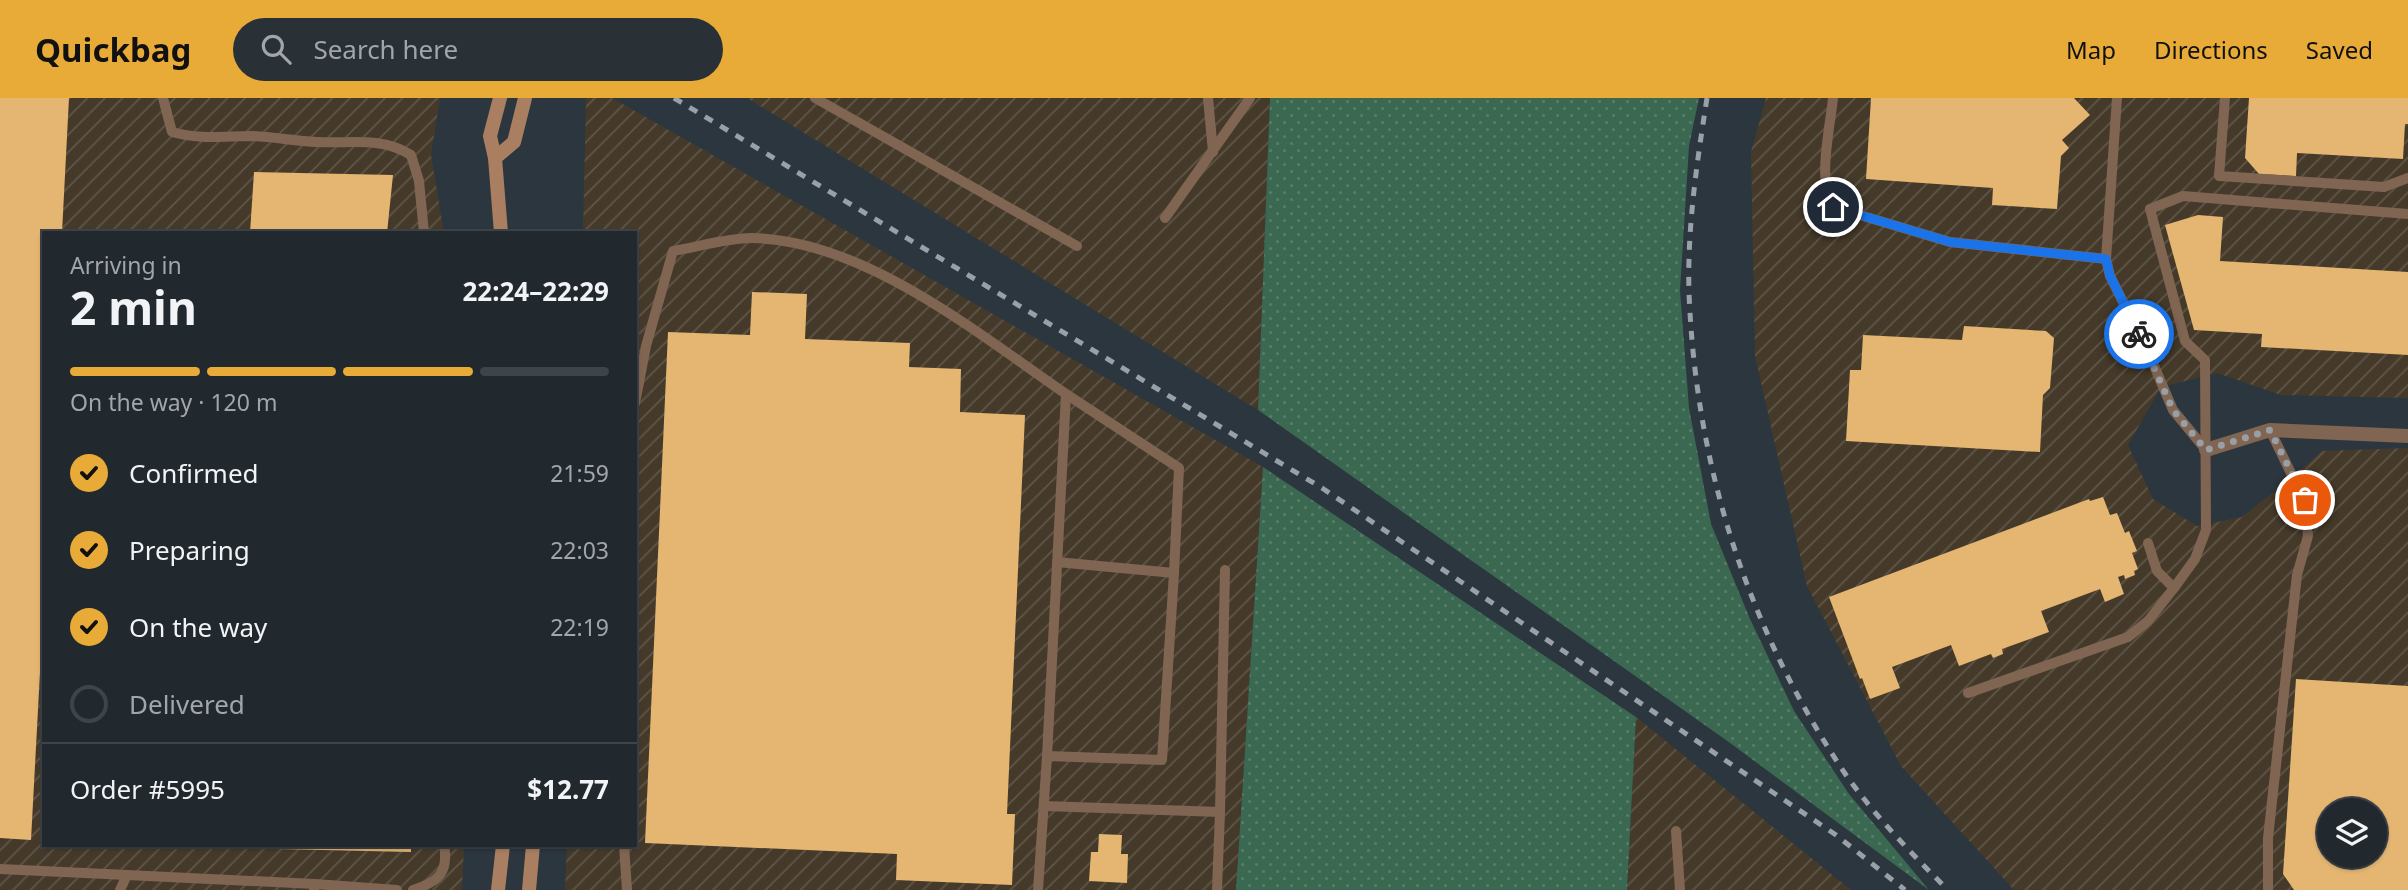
<!DOCTYPE html>
<meta charset="utf-8">
<style>
body{margin:0;font-family:"Noto Sans",sans-serif;background:#293036;color:#f1f3f6;height:100vh;display:flex;flex-direction:column;font-size:26px;white-space:nowrap}
*{box-sizing:border-box;margin:0}
p{font-size:23px;color:#a2a6aa}
.icon{flex:none;width:38px;height:38px;fill:none;stroke:currentColor;stroke-width:2;stroke-linecap:round;stroke-linejoin:round}
.map{position:relative;flex:1;overflow:hidden}
.sheet{position:absolute;left:42px;top:133px;width:595px;height:616px;display:flex;flex-direction:column;background:#21282e;border-radius:0px;box-shadow:0 2px 5px #0004,0 0 0 2px #3e444a}
.sheet>*{flex:none}
.tools{position:absolute;left:2317px;top:700px;display:grid;gap:14px}
.tools a{display:grid;place-items:center;width:70px;height:70px;border-radius:50%;background:#21282e;box-shadow:0 2px 5px #0004,0 0 0 2px #3e444a;font-size:35px}
.pin{position:absolute;display:grid;place-items:center;width:60px;height:60px;color:#fff;margin:-30px;border:4px solid #fff;border-radius:50%;box-shadow:0 2px 7px #0007}
.courier{position:absolute;display:grid;place-items:center;width:70px;height:70px;margin:-35px;border:5px solid #1a73e8;border-radius:50%;background:#fff;color:#222;box-shadow:0 2px 9px #0007}
.summary em{font-style:normal;font-weight:700}
.summary div{display:flex;flex-direction:column-reverse}
.summary{display:flex;align-items:center;justify-content:space-between;height:119px;padding:0 28px}
h1{font-size:46px;font-weight:700;line-height:52px}
.bar{display:grid;grid-template-columns:repeat(4,1fr);gap:10px 7px;align-content:center;height:84px;padding:0 28px}
.bar i{height:9px;border-radius:5px;background:#3e444a}
.bar .current{background:#e8ab37}
.bar p{grid-column:span 4}
.line{display:flex;align-items:center;gap:18px;padding:0 28px;border-top:2px solid #3e444a}
.line div{flex:1}
ol{padding:0 28px;list-style:none}
li{display:flex;align-items:center;gap:21px;height:77px}
li p{margin-inline-start:auto}
li .icon{padding:7px;border-radius:50%;background:#e8ab37;color:#111;stroke-width:4}
li:last-child{color:#a2a6aa}
li i{width:38px;height:38px;border:4px solid #3e444a;border-radius:50%}
header{display:flex;align-items:center;gap:42px;box-sizing:border-box;height:98px;padding:0 35px;background:#e8ab37;color:#111}
header strong{font-size:33px}
nav{display:flex;gap:38px;margin-inline-start:auto;font-size:24px}
.search{width:490px;height:63px;background:#293036;display:flex;align-items:center;gap:18px;box-sizing:border-box;padding:0 24px;border-radius:38px;color:#a2a6aa;font-size:26px}
.map>svg:first-child{display:block}
</style>
<header>
<strong>Quickbag</strong>
<div class="search"><svg class="icon" aria-label="search" viewBox="0 0 24 24"><circle cx="10" cy="10" r="6"/><path d="M15 15l6 6"/></svg>Search here</div>
<nav><a>Map</a><a>Directions</a><a>Saved</a></nav>
</header>
<div class="map">
<svg width="2408" height="792" viewBox="0 0 2408 792">
<defs>
<pattern id="industrial-furrows" width="10" height="10" patternUnits="userSpaceOnUse" patternTransform="scale(1.75)"><rect width="10" height="10" fill="#453a2a"/><path d="M-1 1l2-2M0 10L10 0M9 11l2-2" fill="none" stroke="#5f5648"/></pattern>
<pattern id="grass-dots" width="8" height="8" patternUnits="userSpaceOnUse" patternTransform="scale(1.75)"><rect width="8" height="8" fill="#3a6850"/><path d="M2 2h.1M6 6h.1" fill="none" stroke="#567d69" stroke-width="1.8" stroke-linecap="round"/></pattern>
</defs>
<rect width="100%" height="100%" fill="#2c363e"/>
<g fill="url(#industrial-furrows)" fill-rule="evenodd">
<path d="M 0,0 L 440,0 L 431,57 L 444,135 L 44,135 L 44,747 L 464,747 L 462,792 L 0,792 Z"/>
<path d="M 586,0 L 612,0 L 1263,369 L 1236,792 L 565,792 L 567,747 L 635,747 L 635,135 L 583,135 Z"/>
<path d="M 747,0 L 1270,0 L 1258,312 Z"/>
<path d="M 1766,0 L 2408,0 L 2408,300 L 2281,297 L 2217,275 L 2161,289 L 2128,347 L 2153,401 L 2197,428 L 2242,419 L 2289,382 L 2322,353 L 2408,350 L 2408,792 L 2014,792 L 1901,668 L 1807,488 L 1755,258 L 1751,54 ZM 2329,712 L 2375,712 L 2375,758 L 2329,758 Z"/>
<path d="M 1636,619 L 1851,792 L 1627,792 Z"/>
</g>
<g fill="url(#grass-dots)">
<path d="M 1270,0 L 1699,0 L 1689,48 L 1680,192 L 1689,310 L 1711,426 L 1750,521 L 1794,613 L 1849,696 L 1929,792 L 1726,642 L 1258,312 Z"/>
<path d="M 1263,369 L 1636,619 L 1627,792 L 1236,792 Z"/>
</g>
<g fill="#e5b572" fill-rule="evenodd">
<path d="M 0,0 L 69,0 L 62,135 L 44,135 L 44,500 L 31,742 L 0,740 Z"/>
<path d="M 1871,0 L 2074,0 L 2090,17 L 2062,42 L 2069,50 L 2061,58 L 2057,111 L 1992,107 L 1993,90 L 1866,81 Z"/>
<path d="M 2249,0 L 2408,0 L 2408,26 L 2405,26 L 2403,61 L 2297,55 L 2296,78 L 2259,76 L 2245,60 Z"/>
<path d="M 254,74 L 393,77 L 387,135 L 250,135 Z"/>
<path d="M 2198,117 L 2223,119 L 2220,163 L 2408,174 L 2408,257 L 2261,249 L 2262,236 L 2194,232 L 2165,127 Z"/>
<path d="M 752,194 L 807,196 L 805,241 L 910,245 L 909,269 L 961,271 L 960,314 L 1025,317 L 1007,716 L 1015,716 L 1012,787 L 896,782 L 897,756 L 645,745 L 668,234 L 750,237 Z"/>
<path d="M 1964,228 L 2046,233 L 2054,240 L 2050,290 L 2043,297 L 2040,354 L 1846,343 L 1850,272 L 1861,272 L 1863,237 L 1962,242 Z"/>
<path d="M 2103,399 L 2110,417 L 2117,415 L 2125,435 L 2129,433 L 2137,453 L 2132,455 L 2138,471 L 2134,473 L 2135,477 L 2125,481 L 2124,477 L 2118,479 L 2124,496 L 2105,504 L 2100,491 L 2041,513 L 2049,534 L 2002,551 L 2003,556 L 1993,560 L 1991,556 L 1959,568 L 1951,547 L 1892,569 L 1900,590 L 1870,601 L 1862,580 L 1860,581 L 1829,499 L 2089,401 L 2090,403 Z"/>
<path d="M 2296,581 L 2408,588 L 2408,792 L 2294,792 L 2283,776 ZM 2329,712 L 2375,712 L 2375,758 L 2329,758 Z"/>
<path d="M 1099,736 L 1122,737 L 1121,756 L 1128,756 L 1127,785 L 1089,783 L 1091,754 L 1098,754 Z"/>
<path d="M 226,747 L 411,747 L 411,754 L 226,750 Z"/>
</g>
<g fill="none" stroke-linecap="round" stroke-linejoin="round">
<g stroke="#806552" stroke-width="10">
<path d="M 163,0 L 172,34 C 199,42 225,38 252,38 C 274,39 295,43 317,44 C 350,46 381,38 411,57 L 419,83 L 424,135"/>
<path d="M 815,0 L 1077,148"/>
<path d="M 1208,0 L 1213,54"/>
<path d="M 1833,0 C 1830,31 1817,83 1833,109 L 1950,144 L 2106,161"/>
<path d="M 2117,0 L 2106,161 L 2110,178 L 2149,256 L 2173,312 L 2206,352"/>
<path d="M 2225,0 L 2219,78 L 2384,89 L 2408,80"/>
<path d="M 1165,120 L 1250,0"/>
<path d="M 635,305 L 646,248 L 673,153 C 697,149 728,140 752,140 C 864,142 977,235 1066,296 L 1047,658 L 1038,792"/>
<path d="M 2148,445 L 2157,473 L 2174,490"/>
<path d="M 1057,464 L 1174,475 L 1179,370 L 1066,296"/>
<path d="M 1968,595 L 2128,539 L 2148,523 L 2174,490 L 2195,461 L 2206,432 L 2205,262 L 2185,243 L 2150,111 L 2183,98 L 2408,116"/>
<path d="M 1047,658 L 1162,662 L 1174,475"/>
<path d="M 1044,708 L 1220,714 L 1217,792"/>
<path d="M 1220,714 L 1225,472"/>
<path d="M 1676,733 L 1680,792"/>
<path d="M 624,747 L 627,792"/>
<path d="M 0,771 L 127,777 L 120,792"/>
<path d="M 127,777 L 315,786 L 314,792"/>
<path d="M 315,786 L 397,792"/>
<path d="M 413,792 C 438,784 449,775 444,747"/>
<path d="M 2268,792 L 2268,740 L 2297,477 L 2308,438 L 2304,402 L 2270,332"/>
</g>
<path stroke="#806552" stroke-width="14" d="M 2206,352 L 2270,332 L 2408,338"/>
<g stroke="#aa7f61" stroke-width="14">
<path d="M 500,0 L 490,38 L 495,60 L 501,135"/>
<path d="M 495,60 L 514,44 L 525,0"/>
<path d="M 498,792 L 503,747"/>
<path d="M 529,792 L 533,747"/>
</g>
<g stroke="#99a0a7" stroke-width="5" stroke-dasharray="9 9" stroke-linecap="butt">
<path d="M 674,0 L 1322,390 L 1836,737 L 1905,792"/>
<path d="M 1707,0 C 1697,64 1687,130 1689,195 C 1696,370 1748,532 1846,677 C 1875,718 1912,756 1948,792"/>
</g>
</g>
<g fill="none" stroke-linecap="round" stroke-linejoin="round">
<path stroke="#989fa6" stroke-width="7" stroke-dasharray="0 12.6" d="M 2139,236 L 2173,312 L 2206,352 L 2270,332 L 2305,402"/>
<path stroke="#1a73e8" stroke-width="9" d="M 1833,109 L 1950,144 L 2106,161 L 2110,178 L 2139,236"/>
</g>
</svg>
<div class="tools">
<a><svg class="icon" aria-label="layers" viewBox="0 0 24 24"><path d="M12 4l9 5-9 5-9-5zM3 14l9 5 9-5"/></svg></a>
</div>
<div class="pin" style="left:2305px;top:402px;background:#ea580c"><svg class="icon" aria-label="bag" viewBox="0 0 24 24"><path d="M5 8h14l-1 12H6zM9 8a3 3 0 0 1 6 0"/></svg></div>
<div class="pin" style="left:1833px;top:109px;background:#1f2937"><svg class="icon" aria-label="home" viewBox="0 0 24 24"><path d="M3 11l9-7 9 7M6 9v11h12V9"/></svg></div>
<div class="courier" style="left:2139px;top:236px"><svg class="icon" aria-label="bike" viewBox="0 0 24 24"><circle cx="6" cy="16" r="4"/><circle cx="18" cy="16" r="4"/><path d="M6 16l4-8h5l3 8M10 8l3 8H6M13 5h3"/></svg></div>
<section class="sheet">
<div class="summary"><div><h1>2 min</h1><p>Arriving in</p></div><em>22:24–22:29</em></div>
<div class="bar"><i class="current"></i><i class="current"></i><i class="current"></i><i></i><p>On the way · 120 m</p></div>
<ol>
<li><svg class="icon" aria-label="check" viewBox="0 0 24 24"><path d="M5 12l5 5 9-10"/></svg>Confirmed<p>21:59</p></li>
<li><svg class="icon" aria-label="check" viewBox="0 0 24 24"><path d="M5 12l5 5 9-10"/></svg>Preparing<p>22:03</p></li>
<li><svg class="icon" aria-label="check" viewBox="0 0 24 24"><path d="M5 12l5 5 9-10"/></svg>On the way<p>22:19</p></li>
<li><i></i>Delivered</li>
</ol>
<div class="line" style="height:91px"><div>Order #5995</div><b>$12.77</b></div>
</section>
</div>
